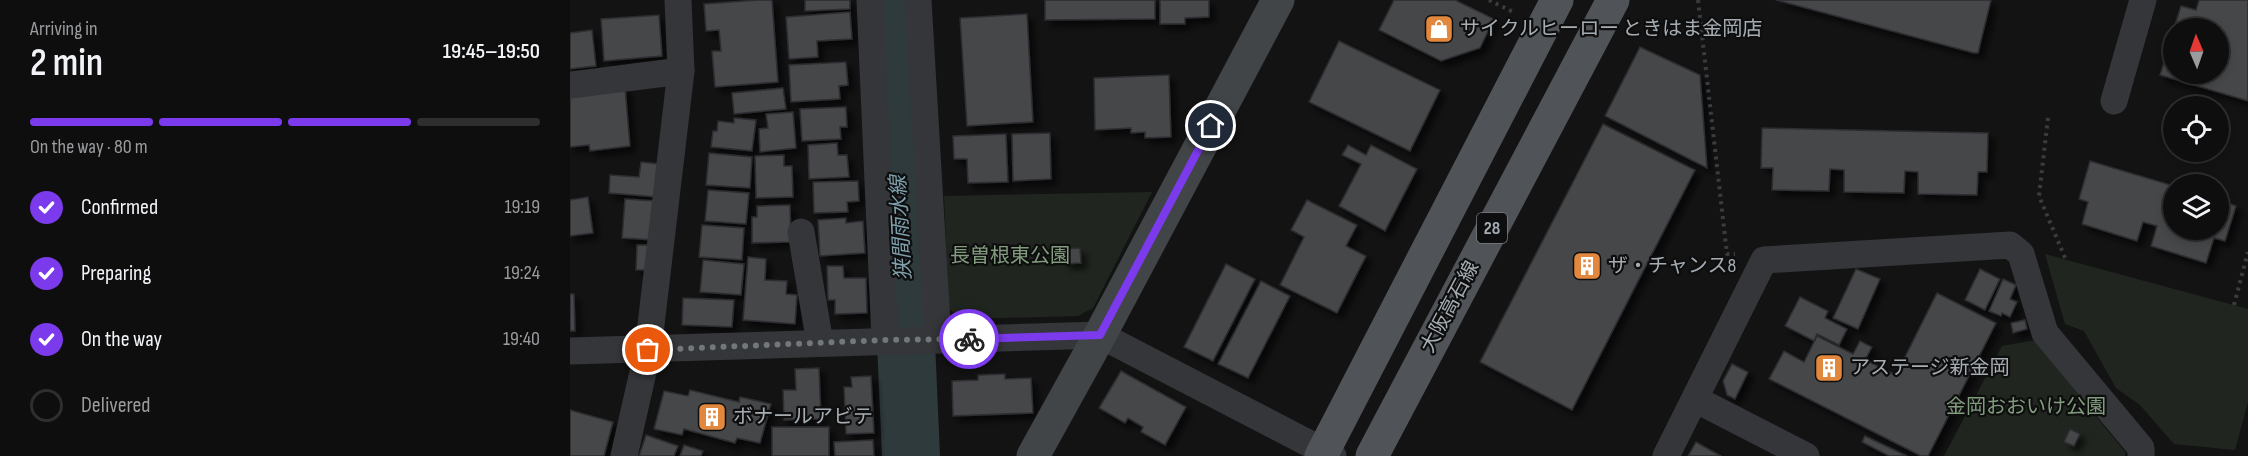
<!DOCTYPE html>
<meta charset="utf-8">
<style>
body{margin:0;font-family:"Sofia Sans Condensed","Noto Sans JP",sans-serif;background:#171718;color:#f1f3f6;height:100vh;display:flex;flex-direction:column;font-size:22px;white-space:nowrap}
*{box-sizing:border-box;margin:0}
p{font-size:20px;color:#9b9c9e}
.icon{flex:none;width:33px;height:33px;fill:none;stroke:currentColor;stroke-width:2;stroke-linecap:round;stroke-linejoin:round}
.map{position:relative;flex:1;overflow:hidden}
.drawer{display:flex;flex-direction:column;background:#0e0e0f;width:570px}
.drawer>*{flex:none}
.needle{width:39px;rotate:358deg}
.fabs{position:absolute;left:1593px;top:18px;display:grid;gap:12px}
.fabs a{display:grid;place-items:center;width:66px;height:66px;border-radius:50%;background:#0e0e0f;box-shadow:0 3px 9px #0003,0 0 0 2px #2e2e2f;font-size:30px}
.pin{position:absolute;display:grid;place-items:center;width:51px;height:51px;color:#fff;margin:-26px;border:3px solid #fff;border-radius:50%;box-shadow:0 2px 6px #0007}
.courier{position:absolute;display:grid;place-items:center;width:60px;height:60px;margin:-30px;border:4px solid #7c3aed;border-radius:50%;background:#fff;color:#222;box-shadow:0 2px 8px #0007}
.head em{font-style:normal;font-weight:600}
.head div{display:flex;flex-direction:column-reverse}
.head{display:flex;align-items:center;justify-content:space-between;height:102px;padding:0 30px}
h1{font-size:39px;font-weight:600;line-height:45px}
.bar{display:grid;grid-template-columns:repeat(4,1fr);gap:9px 6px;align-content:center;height:72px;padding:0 30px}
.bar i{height:8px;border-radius:4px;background:#2e2e2f}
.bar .on{background:#7c3aed}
.bar p{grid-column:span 4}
ol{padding:0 30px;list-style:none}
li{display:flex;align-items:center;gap:18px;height:66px}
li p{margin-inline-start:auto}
li .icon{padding:6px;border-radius:50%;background:#7c3aed;color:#fff;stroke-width:4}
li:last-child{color:#9b9c9e}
li i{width:33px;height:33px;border:3px solid #2e2e2f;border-radius:50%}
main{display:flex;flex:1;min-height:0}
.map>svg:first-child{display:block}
</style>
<main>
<section class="drawer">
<div class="head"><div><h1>2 min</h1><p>Arriving in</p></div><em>19:45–19:50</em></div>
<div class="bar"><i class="on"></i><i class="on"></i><i class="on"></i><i></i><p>On the way · 80 m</p></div>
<ol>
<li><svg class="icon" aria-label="check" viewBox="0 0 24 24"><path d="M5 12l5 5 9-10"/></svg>Confirmed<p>19:19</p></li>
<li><svg class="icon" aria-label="check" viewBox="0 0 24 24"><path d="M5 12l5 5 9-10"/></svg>Preparing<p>19:24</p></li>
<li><svg class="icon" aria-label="check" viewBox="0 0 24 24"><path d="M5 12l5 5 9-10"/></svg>On the way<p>19:40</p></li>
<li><i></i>Delivered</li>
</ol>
</section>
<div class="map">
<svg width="1678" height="456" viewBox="0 0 1678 456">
<defs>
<filter id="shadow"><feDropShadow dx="5.5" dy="5.5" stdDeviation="3" flood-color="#0009"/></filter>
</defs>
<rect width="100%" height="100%" fill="#131314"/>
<g fill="#20261f">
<path d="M 582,192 L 523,308 L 508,316 L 394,319 L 379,309 L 374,196 Z"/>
<path d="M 1475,254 L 1678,309 L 1678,402 L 1665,450 L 1604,444 L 1570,405 L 1546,388 L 1514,331 L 1495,324 Z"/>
<path d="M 1465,340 L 1509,392 L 1520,409 L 1556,453 L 1555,456 L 1374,456 L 1432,346 Z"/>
</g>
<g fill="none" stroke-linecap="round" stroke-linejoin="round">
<path stroke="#2f3a3d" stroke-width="58" d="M 321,0 L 341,456"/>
</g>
<g fill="#444649" stroke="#2d2d30" stroke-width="1.5" filter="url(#shadow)">
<path d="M 187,0 L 202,0 L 208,82 L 145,87 L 142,51 L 151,51 L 149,30 L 136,31 L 134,4 Z"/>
<path d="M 235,0 L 280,0 L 280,9 L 235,11 Z"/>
<path d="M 475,0 L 585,0 L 585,19 L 475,20 Z"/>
<path d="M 590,0 L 639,0 L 639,17 L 615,18 L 615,24 L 590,24 Z"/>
<path d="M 824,0 L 885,0 L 924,19 L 910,48 L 871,61 L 809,30 Z"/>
<path d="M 1206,0 L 1421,0 L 1408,53 L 1404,53 Z"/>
<path d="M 1629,0 L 1678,0 L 1678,101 L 1590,75 L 1604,30 L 1604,74 L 1648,74 L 1648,28 L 1604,28 L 1611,6 L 1626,10 Z"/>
<path d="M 280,12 L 282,39 L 247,41 L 248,57 L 219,59 L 216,17 Z"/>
<path d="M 457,14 L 463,122 L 397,126 L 390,18 Z"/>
<path d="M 89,15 L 92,56 L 34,61 L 31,19 Z"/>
<path d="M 22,30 L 26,66 L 0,69 L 0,33 Z"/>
<path d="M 769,41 L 870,90 L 840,151 L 739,102 Z"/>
<path d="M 1070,47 L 1130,75 L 1137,168 L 1035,116 Z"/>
<path d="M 276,62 L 278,85 L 269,86 L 270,99 L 221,102 L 219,65 Z"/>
<path d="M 599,75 L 601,137 L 575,138 L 575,132 L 561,133 L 561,128 L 525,130 L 524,78 Z"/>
<path d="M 55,87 L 60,146 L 20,151 L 19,145 L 0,147 L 0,92 Z"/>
<path d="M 213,88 L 216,109 L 164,114 L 162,93 Z"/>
<path d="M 276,107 L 277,127 L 270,127 L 271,139 L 232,141 L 230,109 Z"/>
<path d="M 223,112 L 226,148 L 190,152 L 189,129 L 198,128 L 196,114 Z"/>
<path d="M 164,118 L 186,120 L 182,151 L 141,147 L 143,131 L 147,131 L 148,121 L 164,123 Z"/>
<path d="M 1033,124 L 1125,170 L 1002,410 L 910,362 Z"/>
<path d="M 1192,128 L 1418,133 L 1417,172 L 1408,172 L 1407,195 L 1348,194 L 1348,172 L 1335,171 L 1334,193 L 1274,192 L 1274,170 L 1260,169 L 1259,191 L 1202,190 L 1203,168 L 1191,168 Z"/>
<path d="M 480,133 L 481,179 L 443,181 L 442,134 Z"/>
<path d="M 436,134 L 438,182 L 398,183 L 397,159 L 384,159 L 383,136 Z"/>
<path d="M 267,143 L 268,155 L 277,155 L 279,177 L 239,179 L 238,145 Z"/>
<path d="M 778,145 L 796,155 L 801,145 L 847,169 L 815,231 L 769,206 L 791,164 L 772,155 Z"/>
<path d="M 139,153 L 182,157 L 180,188 L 136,185 Z"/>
<path d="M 214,155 L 214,166 L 222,166 L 223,197 L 186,198 L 185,156 Z"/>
<path d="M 1520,161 L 1604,186 L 1604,230 L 1648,230 L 1648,200 L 1666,206 L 1655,241 L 1644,238 L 1636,263 L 1581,246 L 1587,226 L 1573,222 L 1567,241 L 1512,224 L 1518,202 L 1509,199 Z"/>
<path d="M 71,162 L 90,164 L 87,197 L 39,193 L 40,175 L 69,177 Z"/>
<path d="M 288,181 L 289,201 L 277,202 L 278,212 L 244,213 L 243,182 Z"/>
<path d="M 138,190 L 179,193 L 176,224 L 135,221 Z"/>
<path d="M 18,197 L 23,233 L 0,236 L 0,200 Z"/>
<path d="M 55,199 L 86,201 L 83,240 L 52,238 Z"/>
<path d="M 737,200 L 787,225 L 776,246 L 796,256 L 767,313 L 710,285 L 734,237 L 721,230 Z"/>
<path d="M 220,205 L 221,242 L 182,243 L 182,217 L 187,217 L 187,206 Z"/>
<path d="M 276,218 L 276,223 L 293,221 L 295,253 L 250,256 L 248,220 Z"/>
<path d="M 132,225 L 174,228 L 172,260 L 129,257 Z"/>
<path d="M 67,245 L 81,245 L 80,270 L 66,270 Z"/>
<path d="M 510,248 L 511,263 L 495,264 L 494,249 Z"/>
<path d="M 178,257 L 196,259 L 195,280 L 217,281 L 216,294 L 227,295 L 225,324 L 173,320 Z"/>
<path d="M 133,260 L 174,264 L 171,295 L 130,292 Z"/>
<path d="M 656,264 L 685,279 L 643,361 L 614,347 Z"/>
<path d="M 257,266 L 273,266 L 274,278 L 296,278 L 297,313 L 265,314 L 265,300 L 258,300 Z"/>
<path d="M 1286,269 L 1310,279 L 1288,329 L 1263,318 Z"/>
<path d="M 1410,269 L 1430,279 L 1415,310 L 1395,300 Z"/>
<path d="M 1433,279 L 1446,285 L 1440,299 L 1447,302 L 1440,317 L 1432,313 L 1431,316 L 1419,311 Z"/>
<path d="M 691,281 L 720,296 L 678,378 L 648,364 Z"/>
<path d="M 1367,293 L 1426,323 L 1358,456 L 1351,456 L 1199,379 L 1214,351 L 1234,362 L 1247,336 L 1283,354 L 1290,341 L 1302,347 L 1295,360 L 1326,375 Z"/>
<path d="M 0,294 L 4,294 L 5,331 L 0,331 Z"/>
<path d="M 1230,297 L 1258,311 L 1255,318 L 1277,329 L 1269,345 L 1247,334 L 1244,341 L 1215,326 Z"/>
<path d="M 113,298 L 164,300 L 162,327 L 112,325 Z"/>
<path d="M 1455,320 L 1457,329 L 1443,333 L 1441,323 Z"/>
<path d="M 1162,364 L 1178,372 L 1165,399 L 1157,395 L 1153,381 Z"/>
<path d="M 249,368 L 251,419 L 214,420 L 213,390 L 226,390 L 225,369 Z"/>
<path d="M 551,371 L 616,407 L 595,445 L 571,432 L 573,427 L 558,418 L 555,423 L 529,408 Z"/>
<path d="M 435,374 L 435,379 L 461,378 L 463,413 L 383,416 L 382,381 L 408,380 L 408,375 Z"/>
<path d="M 301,376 L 304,433 L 276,434 L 274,387 L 282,387 L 281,377 Z"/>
<path d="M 120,390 L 169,402 L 170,397 L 201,404 L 190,443 L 167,438 L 165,443 L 114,429 L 112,435 L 84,429 L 94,391 L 118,396 Z"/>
<path d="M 0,410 L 43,422 L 34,456 L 0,456 Z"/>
<rect x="202" y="427" width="57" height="29"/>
<path d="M 1500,429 L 1510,434 L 1504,446 L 1494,442 Z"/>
<path d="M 76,435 L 108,446 L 104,456 L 69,456 Z"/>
<path d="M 1295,436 L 1337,456 L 1319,456 L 1292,442 Z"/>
<path d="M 303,440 L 304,456 L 265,456 L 264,442 Z"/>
<path d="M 1126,442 L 1151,456 L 1118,456 Z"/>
<path d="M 114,445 L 133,451 L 131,456 L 110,456 Z"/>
</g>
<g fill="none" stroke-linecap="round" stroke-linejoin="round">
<g stroke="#3a3d40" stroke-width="4" stroke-dasharray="3 4.5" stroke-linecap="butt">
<path d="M 919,0 L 945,13"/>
<path d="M 1128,0 L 1157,254 L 1165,254"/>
<path d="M 1478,118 L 1469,196 L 1496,260"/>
<path d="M 1664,305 L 1678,252"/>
</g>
<g stroke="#343639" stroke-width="27">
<path d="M 300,0 L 315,340"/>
<path d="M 348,0 L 368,340"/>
<path d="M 0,85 L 111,71"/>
<path d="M 1544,101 L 1573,0"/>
<path d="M 231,232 L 250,343"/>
<path d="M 0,351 L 530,335 L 763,456"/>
<path d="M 1125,399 L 1236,456"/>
<path d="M 54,456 L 78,350 L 111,71 L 108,0"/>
<path d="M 1096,456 L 1194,260 L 1440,245 L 1451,254 L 1475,333 L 1571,448 L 1571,456"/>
</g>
<path stroke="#424548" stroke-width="33" d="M 463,456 L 530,335 L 708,0"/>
<g stroke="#505357" stroke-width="33">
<path d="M 751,456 L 987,0"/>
<path d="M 802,456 L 1043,0"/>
</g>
</g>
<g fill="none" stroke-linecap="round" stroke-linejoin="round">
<path stroke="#72777b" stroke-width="6" stroke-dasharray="0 10.8" d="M 78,350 L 315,340 L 399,339"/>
<path stroke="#7c3aed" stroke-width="8" d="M 399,339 L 530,335 L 641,126"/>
</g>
<defs>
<g id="shop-square" transform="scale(1.5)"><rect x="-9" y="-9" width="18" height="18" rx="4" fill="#e1883e" stroke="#0e0e0f"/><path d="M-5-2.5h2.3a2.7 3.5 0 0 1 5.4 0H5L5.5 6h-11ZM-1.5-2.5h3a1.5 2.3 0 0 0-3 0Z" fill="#fff"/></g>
<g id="building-square" transform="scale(1.5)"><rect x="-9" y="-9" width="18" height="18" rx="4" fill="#e1883e" stroke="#0e0e0f"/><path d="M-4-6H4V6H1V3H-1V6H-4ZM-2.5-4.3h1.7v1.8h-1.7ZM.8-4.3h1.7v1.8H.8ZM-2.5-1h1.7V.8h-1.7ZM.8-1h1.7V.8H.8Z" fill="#fff"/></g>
</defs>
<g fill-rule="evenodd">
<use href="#shop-square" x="869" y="29"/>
<use href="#building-square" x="1017" y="266"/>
<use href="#building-square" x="1259" y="368"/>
<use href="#building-square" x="142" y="417"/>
</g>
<g text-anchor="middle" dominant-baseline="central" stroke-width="4.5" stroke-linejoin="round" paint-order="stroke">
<rect fill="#0e0e0f" stroke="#787d82" stroke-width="1.5" x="907" y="213" width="30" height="30" rx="4.5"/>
<g font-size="18" font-weight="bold" fill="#a5adb3">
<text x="922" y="228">28</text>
</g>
<g font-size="20" fill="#a5adb3" stroke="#0e0e0f" text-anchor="start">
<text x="890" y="29">サイクルヒーロー ときはま金岡店</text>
<text x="1038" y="266">ザ・チャンス8</text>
<text x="1280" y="368">アステージ新金岡</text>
<text x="163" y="417">ボナールアビテ</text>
</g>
<g font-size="20" fill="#829d7e" stroke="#0e0e0f">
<text x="440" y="256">長曽根東公園</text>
<text x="1456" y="407">金岡おおいけ公園</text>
</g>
<g font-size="20" fill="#a5adb3" stroke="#0e0e0f">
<text transform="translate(880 307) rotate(-62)">大阪高石線</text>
</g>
<g font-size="21" font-style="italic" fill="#7fa0ac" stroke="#0e0e0f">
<text transform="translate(331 228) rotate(-93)">狭間雨水線</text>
</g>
</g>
</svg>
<div class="fabs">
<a><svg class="needle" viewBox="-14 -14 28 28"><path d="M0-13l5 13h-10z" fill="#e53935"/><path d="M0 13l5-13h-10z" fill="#9b9c9e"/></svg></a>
<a><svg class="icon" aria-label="locate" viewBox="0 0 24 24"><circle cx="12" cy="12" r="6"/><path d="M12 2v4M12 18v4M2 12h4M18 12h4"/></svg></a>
<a><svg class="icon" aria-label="layers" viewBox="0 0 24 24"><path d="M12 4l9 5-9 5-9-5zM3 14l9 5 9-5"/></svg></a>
</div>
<div class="pin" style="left:78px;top:350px;background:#ea580c"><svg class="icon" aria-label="bag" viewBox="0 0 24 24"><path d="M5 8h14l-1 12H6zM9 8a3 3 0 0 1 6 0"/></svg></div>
<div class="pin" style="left:641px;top:126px;background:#1f2937"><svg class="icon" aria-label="home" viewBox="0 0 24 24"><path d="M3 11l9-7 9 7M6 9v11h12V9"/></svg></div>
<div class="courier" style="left:399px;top:339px"><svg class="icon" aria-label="bike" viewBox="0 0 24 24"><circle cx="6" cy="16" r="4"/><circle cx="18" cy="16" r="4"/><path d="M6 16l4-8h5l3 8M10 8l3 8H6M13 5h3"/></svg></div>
</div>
</main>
